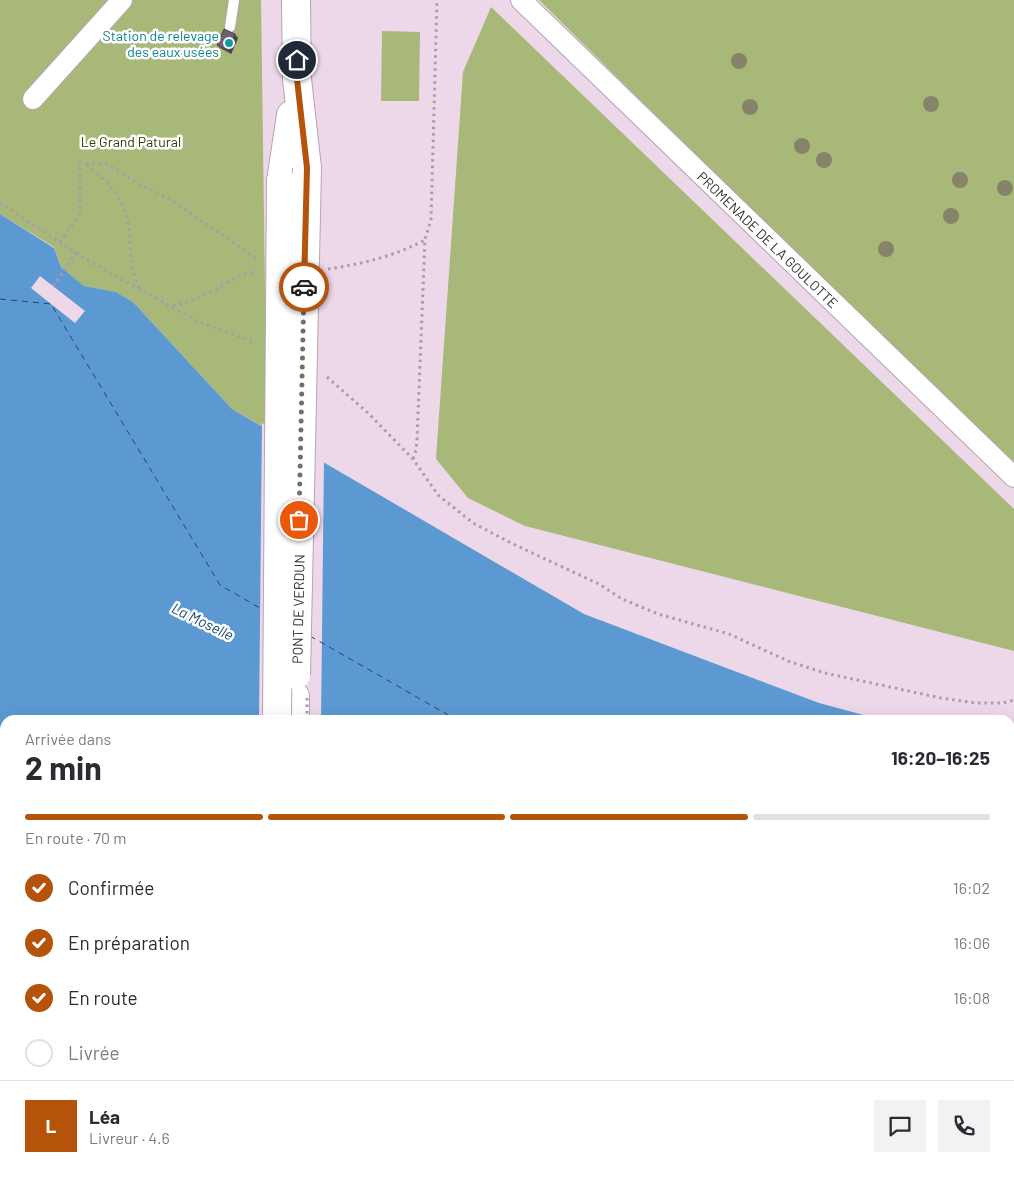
<!DOCTYPE html>
<html lang="fr">
<meta charset="utf-8">
<style>
body{margin:0;font-family:Barlow,sans-serif;background:#f2f2f3;color:#2b2b33;height:100vh;display:flex;flex-direction:column;font-size:19px;white-space:nowrap}
*{box-sizing:border-box;margin:0}
p{font-size:16px;color:#7c7c81}
.icon{flex:none;width:28px;height:28px;fill:none;stroke:currentColor;stroke-width:2;stroke-linecap:round;stroke-linejoin:round}
.map{position:relative;flex:1;overflow:hidden}
.details{position:absolute;left:0px;top:715px;width:1015px;height:466px;display:flex;flex-direction:column;background:#fff;border-radius:15px 15px 0 0;box-shadow:0 5px 20px #0002}
.details>*{flex:none}
.pin{position:absolute;display:grid;place-items:center;width:42px;height:42px;color:#fff;margin:-21px;border:2px solid #fff;border-radius:50%;box-shadow:0 1px 5px #0007}
.courier{position:absolute;display:grid;place-items:center;width:50px;height:50px;margin:-25px;border:4px solid #b45309;border-radius:50%;background:#fff;color:#222;box-shadow:0 1px 6px #0007}
.head em{font-style:normal;font-weight:700}
.head div{display:flex;flex-direction:column-reverse}
.head{display:flex;align-items:center;justify-content:space-between;height:85px;padding:0 25px}
h1{font-size:32px;font-weight:700;line-height:38px}
.bar{display:grid;grid-template-columns:repeat(4,1fr);gap:8px 5px;align-content:center;height:60px;padding:0 25px}
.bar i{height:6px;border-radius:4px;background:#e1e1e2}
.bar .active{background:#b45309}
.bar p{grid-column:span 4}
.line{display:flex;align-items:center;gap:12px;padding:0 25px;border-top:1px solid #e1e1e2}
.line div{flex:1}
.round{display:grid;place-items:center;flex:none;width:52px;height:52px;border-radius:0px;background:#f2f2f3}
ol{padding:0 25px;list-style:none}
li{display:flex;align-items:center;gap:15px;height:55px}
li p{margin-inline-start:auto}
li .icon{padding:5px;border-radius:50%;background:#b45309;color:#fff;stroke-width:4}
li:last-child{color:#7c7c81}
li i{width:28px;height:28px;border:2px solid #e1e1e2;border-radius:50%}
.map>svg:first-child{display:block}
</style>
<div class="map">
<svg width="1014" height="1181" viewBox="0 0 1014 1181">
<rect width="100%" height="100%" fill="#edd8ea"/>
<g fill="#a8b879">
<path d="M 0,0 L 261,0 L 267,429 L 232,409 L 133,302 L 116,292 L 84,286 L 61,267 L 54,247 L 0,214 Z"/>
<path d="M 539,0 L 1014,0 L 1014,462 L 864,322 Z"/>
<path d="M 491,7 L 1014,509 L 1014,651 L 525,526 L 468,498 L 436,459 L 463,72 Z"/>
<path d="M 382,31 L 420,32 L 419,101 L 381,101 Z"/>
</g>
<g fill="#5c99d2">
<path d="M 0,214 L 54,248 L 61,267 L 84,286 L 116,292 L 133,302 L 232,409 L 584,614 L 819,703 L 882,720 L 5,720 L 5,753 L 0,750 Z"/>
<path d="M 1010,756 L 1014,757 L 1014,1162 L 1010,1161 Z"/>
</g>
<g fill="#edd8ea">
<path d="M 40,276 L 85,311 L 75,323 L 31,288 Z"/>
<path d="M 262,423 L 324,459 L 321,720 L 259,720 Z"/>
</g>
<g fill="none" stroke-linecap="round" stroke-linejoin="round">
<g stroke="#1c496f" stroke-width="1" stroke-dasharray="6 5" stroke-linecap="butt">
<path d="M 0,299 L 51,304 L 220,585 L 265,611"/>
<path d="M 310,636 L 457,720"/>
<path d="M 1010,932 L 1014,933"/>
</g>
<g stroke="#b7a4b5" stroke-width="12">
<path id="lane" d="M 230,27 L 234,0"/>
</g>
<g stroke="#b7a4b5" stroke-width="22">
<g id="street">
<path id="s1" d="M 521,0 L 1014,477"/>
<path d="M 33,99 L 122,0"/>
</g>
</g>
<g stroke="#b7a4b5" stroke-width="30">
<g id="secondary">
<path d="M 296,0 L 297,79 L 307,168"/>
<path d="M 281,181 L 291,115"/>
<path d="M 295,720 L 295,696"/>
<path d="M 0,1143 L 5,1145"/>
<path d="M 118,1176 L 136,1181"/>
<path d="M 322,1176 L 326,1181"/>
<path d="M 281,1181 L 284,1176"/>
</g>
</g>
<g stroke="#b7a4b5" stroke-width="30">
<g id="primary">
<path d="M 0,1115 L 5,1117"/>
<path d="M 10,1176 L 24,1181"/>
<path d="M 362,1176 L 401,1181"/>
</g>
</g>
<g stroke="#ab9aa8" stroke-width="3" stroke-dasharray="2.5 4" stroke-linecap="butt">
<path d="M 86,164 L 105,163 L 139,184 L 166,197 L 256,258"/>
<path d="M 87,165 C 101,176 117,191 124,208 C 131,226 129,247 132,266 C 133,273 137,280 139,288"/>
<path d="M 0,203 L 87,260 L 199,322 L 256,343"/>
<path d="M 60,242 L 80,213 L 80,156"/>
<path d="M 328,269 C 362,264 395,256 425,240"/>
<path d="M 53,286 L 66,269 L 75,252"/>
<path d="M 173,306 L 197,299 L 240,276 L 256,271"/>
<path d="M 327,377 L 368,413 L 413,459 L 438,495 L 473,523 L 511,543 L 599,584 L 622,599 L 658,614 L 729,634 L 788,661 L 825,673 L 941,698 L 976,703 L 1003,703 L 1014,700"/>
<path d="M 413,459 L 416,450 L 417,440 L 425,239 L 431,220 L 437,0"/>
<path d="M 0,773 L 5,776"/>
<path d="M 1010,1176 L 1014,1177"/>
</g>
<use href="#lane" stroke="#fff" stroke-width="10"/>
<use href="#street" stroke="#fff" stroke-width="20"/>
<use href="#secondary" stroke="#fff" stroke-width="28"/>
<use href="#primary" stroke="#fff" stroke-width="28"/>
<g stroke="#534951" stroke-width="5.5">
<g id="rail">
<path d="M 0,798 L 5,801"/>
<path d="M 0,812 L 5,815"/>
<path d="M 883,1176 L 902,1181"/>
<path d="M 933,1176 L 955,1181"/>
</g>
</g>
<use href="#rail" stroke="#fff" stroke-width="4" stroke-dasharray="11" stroke-linecap="butt"/>
<g stroke="#b7a4b5" stroke-width="30" stroke-linecap="butt">
<g id="secondary-bridge">
<path id="s2" d="M 296,675 L 307,168"/>
<path d="M 277,720 L 281,181"/>
<path d="M 204,1181 L 217,1176"/>
</g>
</g>
<path stroke="#ab9aa8" stroke-width="3" stroke-dasharray="2.5 4" stroke-linecap="butt" d="M 307,720 L 307,696"/>
<use href="#secondary-bridge" stroke="#fff" stroke-width="28"/>
</g>
<g fill="#878369">
<circle cx="739" cy="61" r="8"/>
<circle cx="931" cy="104" r="8"/>
<circle cx="750" cy="107" r="8"/>
<circle cx="802" cy="146" r="8"/>
<circle cx="824" cy="160" r="8"/>
<circle cx="960" cy="180" r="8"/>
<circle cx="1005" cy="188" r="8"/>
<circle cx="951" cy="216" r="8"/>
<circle cx="886" cy="249" r="8"/>
</g>
<g fill="#61535f">
<path d="M 238,38 L 231,54 L 220,48 L 217,45 Z"/>
<path d="M 5,987 L 5,1053 L 2,1052 L 0,1049 L 0,1001 Z"/>
<path d="M 569,1176 L 625,1176 L 624,1181 L 606,1181 Z"/>
</g>
<g fill="#4f434e">
<path d="M 235,34 L 238,38 L 231,54 L 228,50 Z"/>
<path d="M 5,927 L 5,948 L 0,962 L 0,941 Z"/>
<path d="M 619,1176 L 625,1176 L 624,1181 L 622,1181 Z"/>
<path d="M 746,1176 L 753,1176 L 754,1181 L 745,1181 Z"/>
</g>
<g fill="#71606f" stroke="#4f434e">
<path d="M 224,29 L 235,34 L 228,50 L 217,45 Z"/>
<path d="M 0,920 L 5,921 L 5,927 L 0,941 Z"/>
<path d="M 5,987 L 5,1039 L 0,1037 L 0,1001 Z"/>
<path d="M 635,1176 L 690,1176 L 689,1181 L 634,1181 Z"/>
<path d="M 690,1176 L 746,1176 L 745,1181 L 689,1181 Z"/>
<path d="M 749,1176 L 787,1176 L 787,1181 L 748,1181 Z"/>
</g>
<g fill="none" stroke-linecap="round" stroke-linejoin="round">
<path stroke="#766a74" stroke-width="5" stroke-dasharray="0 9" d="M 299,520 L 304,287"/>
<path stroke="#b45309" stroke-width="6" d="M 297,60 L 297,79 L 307,168 L 304,287"/>
</g>
<circle fill="#0f9aa8" stroke="#fff" stroke-width="2" cx="229" cy="43" r="5"/>
<g text-anchor="middle" dominant-baseline="central" stroke-width="5" stroke-linejoin="round" paint-order="stroke">
<g font-size="14" fill="#0d838f" stroke="#fff" text-anchor="end">
<text x="219" y="35">Station de relevage<tspan x="219" dy="16">des eaux usées</tspan></text>
</g>
<g font-size="14" fill="#333d00" stroke="#fff">
<text x="131" y="141">Le Grand Patural</text>
</g>
<g font-size="14" fill="#362e35" stroke="#fff">
<text stroke="none"><textPath href="#s1" startOffset="344">PROMENADE DE LA GOULOTTE</textPath></text>
<text stroke="none"><textPath href="#s2" startOffset="66">PONT DE VERDUN</textPath></text>
</g>
<g font-size="15" font-style="italic" fill="#1c496f" stroke="#fff">
<text transform="translate(203 621) rotate(26)">La Moselle</text>
</g>
</g>
</svg>
<div class="pin" style="left:299px;top:520px;background:#ea580c"><svg class="icon" aria-label="bag" viewBox="0 0 24 24"><path d="M5 8h14l-1 12H6zM9 8a3 3 0 0 1 6 0"/></svg></div>
<div class="pin" style="left:297px;top:60px;background:#1f2937"><svg class="icon" aria-label="home" viewBox="0 0 24 24"><path d="M3 11l9-7 9 7M6 9v11h12V9"/></svg></div>
<div class="courier" style="left:304px;top:287px"><svg class="icon" aria-label="car" viewBox="0 0 24 24"><path d="M5 17H2v-5l4-1 3-4h7l3 4 3 1v5h-3M9 17h6M6 11h13"/><circle cx="7" cy="17" r="2"/><circle cx="17" cy="17" r="2"/></svg></div>
<section class="details">
<div class="head"><div><h1>2 min</h1><p>Arrivée dans</p></div><em>16:20–16:25</em></div>
<div class="bar"><i class="active"></i><i class="active"></i><i class="active"></i><i></i><p>En route · 70 m</p></div>
<ol>
<li><svg class="icon" aria-label="check" viewBox="0 0 24 24"><path d="M5 12l5 5 9-10"/></svg>Confirmée<p>16:02</p></li>
<li><svg class="icon" aria-label="check" viewBox="0 0 24 24"><path d="M5 12l5 5 9-10"/></svg>En préparation<p>16:06</p></li>
<li><svg class="icon" aria-label="check" viewBox="0 0 24 24"><path d="M5 12l5 5 9-10"/></svg>En route<p>16:08</p></li>
<li><i></i>Livrée</li>
</ol>
<div class="line" style="height:90px"><b class="round" style="background:#b45309;color:#fff">L</b><div><b>Léa</b><p>Livreur · 4.6</p></div><a class="round"><svg class="icon" aria-label="chat" viewBox="0 0 24 24"><path d="M4 5h16v11H9l-5 4z"/></svg></a><a class="round"><svg class="icon" aria-label="phone" viewBox="0 0 24 24"><path d="M5 4h4l2 5-3 2q2 4 5 5l2-3 5 2v4C11 20 4 13 5 4z"/></svg></a></div>
</section>
</div>
